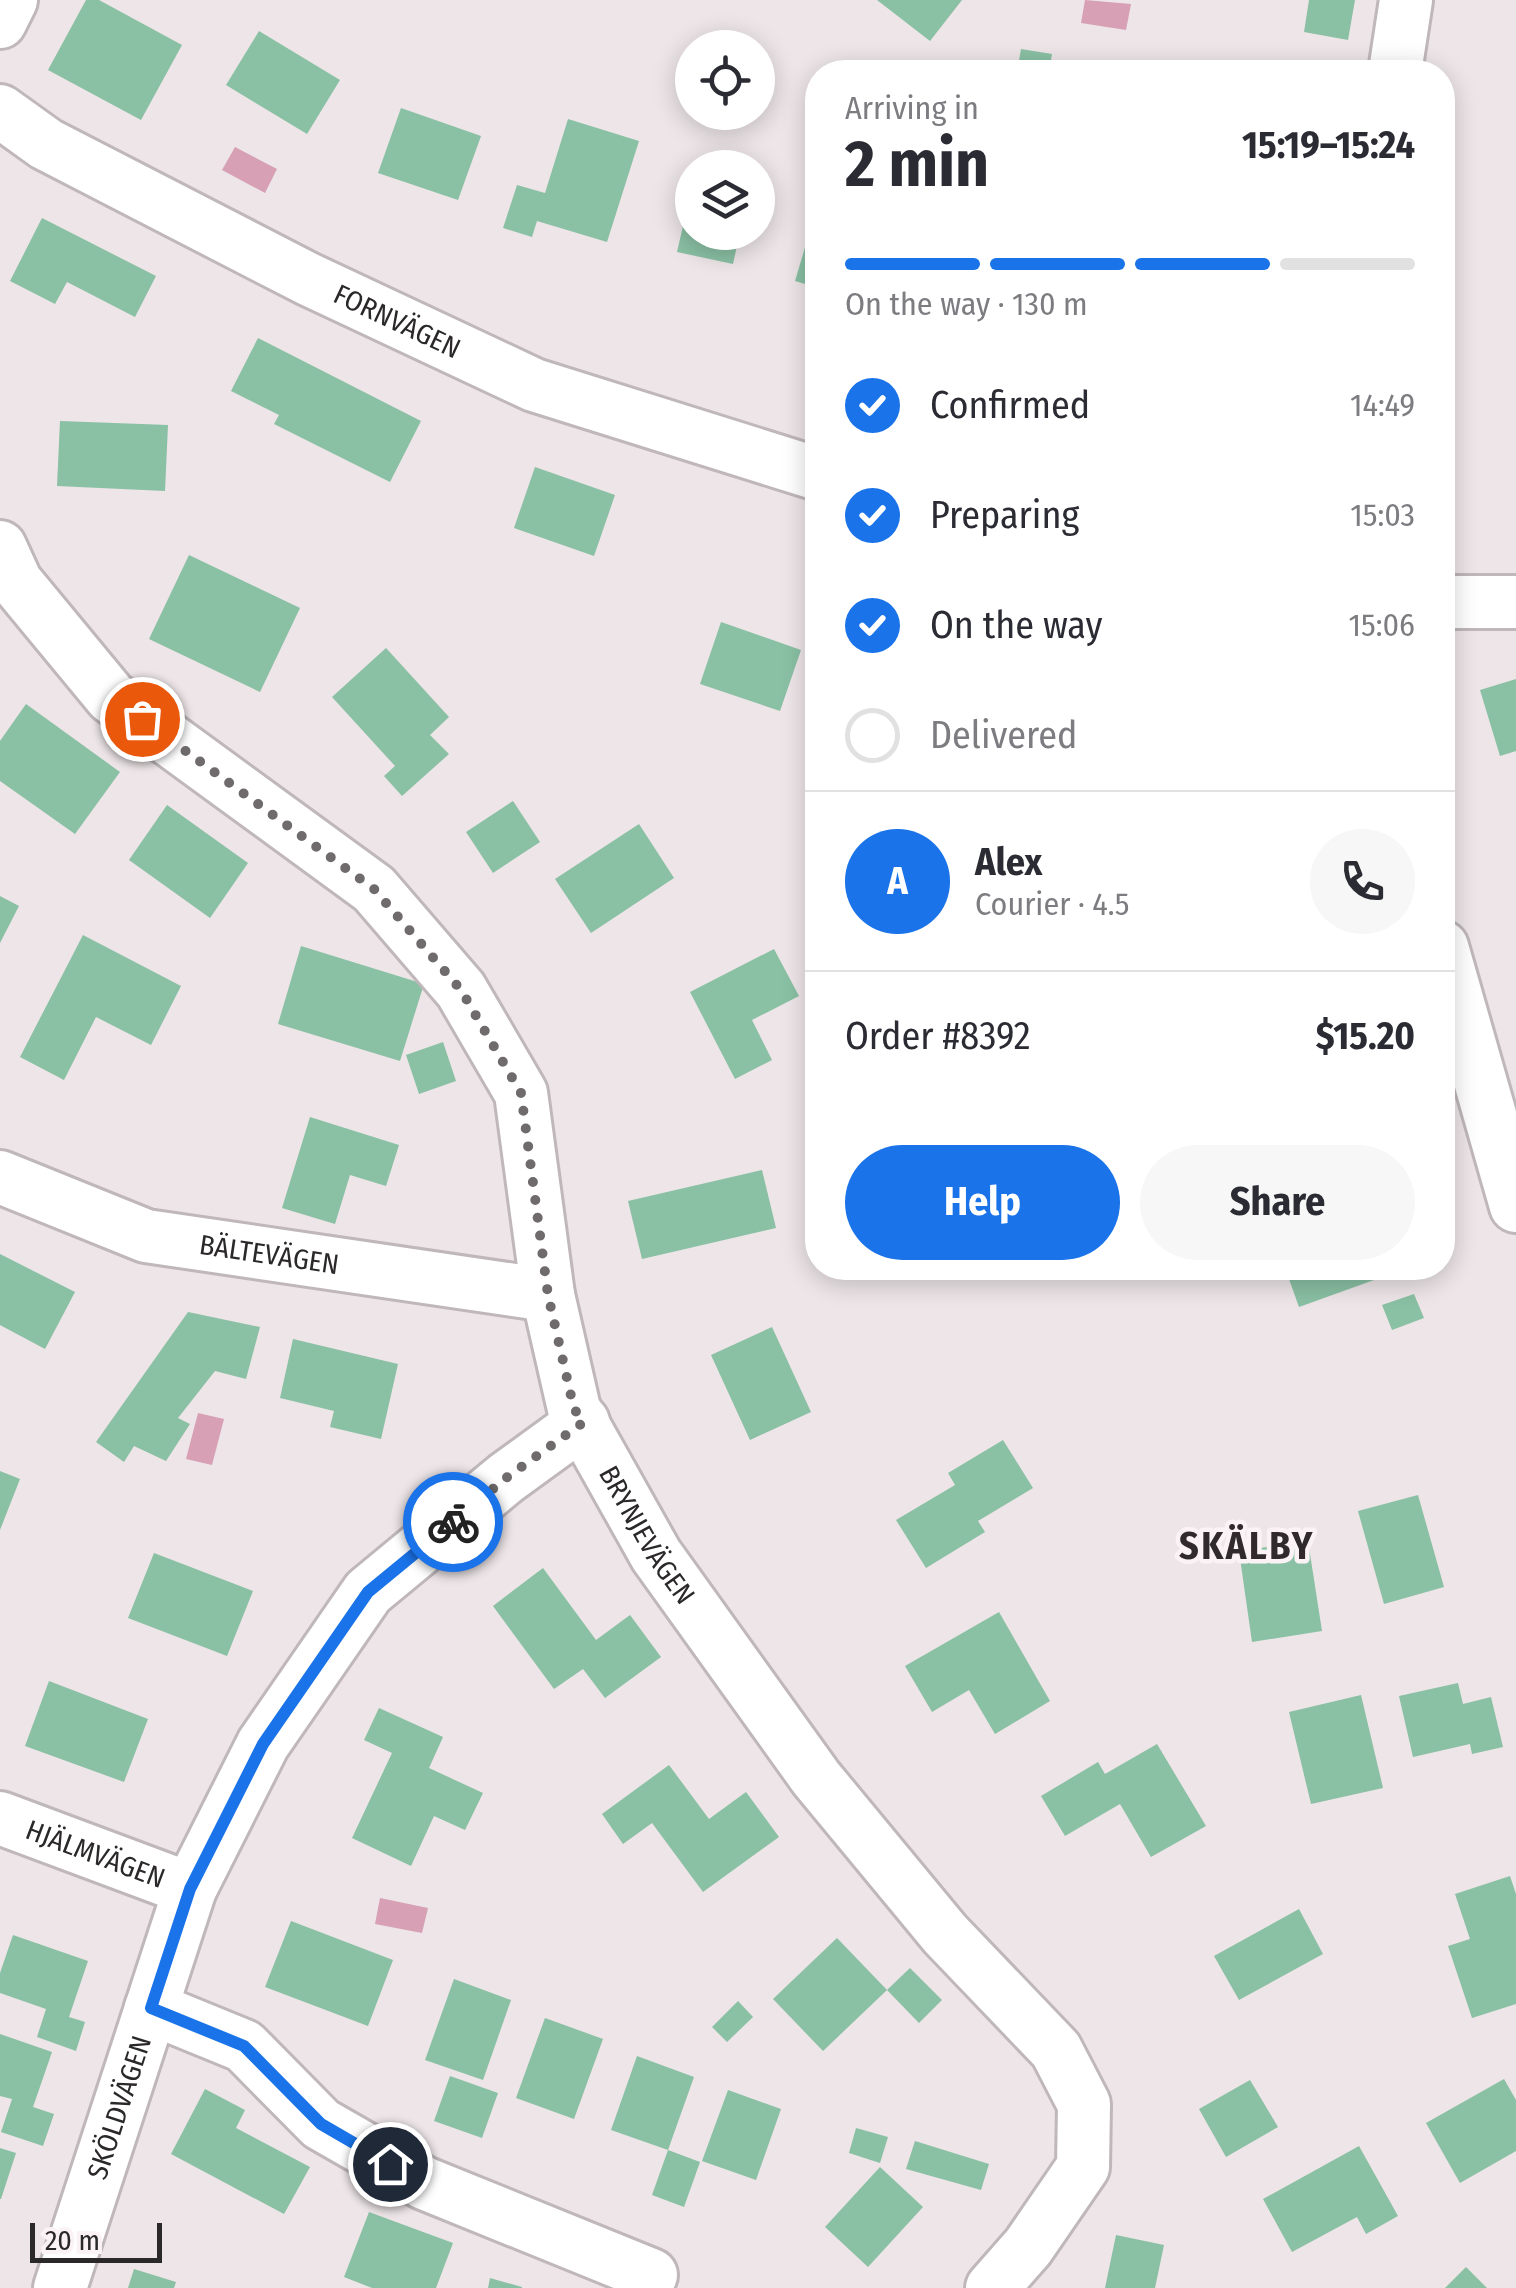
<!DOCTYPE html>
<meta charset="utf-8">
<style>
body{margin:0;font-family:"Fira Sans Condensed",sans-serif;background:#f7f7f7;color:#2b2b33;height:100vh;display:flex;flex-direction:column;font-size:38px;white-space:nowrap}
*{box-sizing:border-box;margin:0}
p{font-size:32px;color:#7c7c81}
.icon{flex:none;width:55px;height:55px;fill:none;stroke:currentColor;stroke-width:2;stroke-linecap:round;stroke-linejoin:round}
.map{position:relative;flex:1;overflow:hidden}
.drawer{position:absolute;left:805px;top:60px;width:650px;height:1220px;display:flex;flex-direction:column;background:#fff;border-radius:40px;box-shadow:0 5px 25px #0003}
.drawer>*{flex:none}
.fabs{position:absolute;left:675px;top:30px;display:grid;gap:20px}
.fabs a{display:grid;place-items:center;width:100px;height:100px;border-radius:50%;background:#fff;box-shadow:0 5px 25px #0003;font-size:50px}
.scale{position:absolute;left:30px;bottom:25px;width:132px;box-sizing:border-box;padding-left:10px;border:5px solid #2b2829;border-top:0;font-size:28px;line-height:35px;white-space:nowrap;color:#2b2829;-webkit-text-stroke:8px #faf2f5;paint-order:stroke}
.pin{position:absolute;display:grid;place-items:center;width:85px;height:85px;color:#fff;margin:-42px;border:5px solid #fff;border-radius:50%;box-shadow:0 2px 10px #0007}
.courier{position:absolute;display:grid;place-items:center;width:100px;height:100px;margin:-50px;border:8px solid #1a73e8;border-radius:50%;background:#fff;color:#222;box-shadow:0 2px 12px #0007}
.headline em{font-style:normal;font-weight:700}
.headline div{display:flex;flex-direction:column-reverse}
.headline{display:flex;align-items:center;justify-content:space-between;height:170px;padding:0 40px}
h1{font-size:65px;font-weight:700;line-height:75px}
.bar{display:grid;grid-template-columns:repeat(4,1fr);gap:15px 10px;align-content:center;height:120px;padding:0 40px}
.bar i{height:12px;border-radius:8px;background:#e1e1e2}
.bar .on{background:#1a73e8}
.bar p{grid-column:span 4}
.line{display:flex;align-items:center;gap:25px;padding:0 40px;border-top:2px solid #e1e1e2}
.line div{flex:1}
.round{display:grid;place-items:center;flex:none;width:105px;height:105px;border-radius:52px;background:#f7f7f7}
ol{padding:0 40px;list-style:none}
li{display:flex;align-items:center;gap:30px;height:110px}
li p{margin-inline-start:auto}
li .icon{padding:10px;border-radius:50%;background:#1a73e8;color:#fff;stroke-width:4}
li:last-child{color:#7c7c81}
li i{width:55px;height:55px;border:5px solid #e1e1e2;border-radius:50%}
.primary-button{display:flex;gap:20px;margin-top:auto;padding:20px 40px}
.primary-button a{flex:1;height:115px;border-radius:60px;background:#1a73e8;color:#fff;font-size:40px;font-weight:700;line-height:115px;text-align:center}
.primary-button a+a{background:#f7f7f7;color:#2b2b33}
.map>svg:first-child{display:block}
</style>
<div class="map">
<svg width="1516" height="2288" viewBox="0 0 1516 2288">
<rect width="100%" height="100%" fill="#ede5e7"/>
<g fill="#d7a0b4">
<path d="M 1085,0 L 1131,4 L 1126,30 L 1081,23 Z"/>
<path d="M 235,147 L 277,169 L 265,193 L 222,170 Z"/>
<path d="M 198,1413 L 224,1419 L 212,1465 L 186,1459 Z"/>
<path d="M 380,1898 L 428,1908 L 422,1933 L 375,1924 Z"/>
</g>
<g fill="#8ac0a4">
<path d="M 86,0 L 99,0 L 182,45 L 141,120 L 48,70 Z"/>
<path d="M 877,0 L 962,0 L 930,41 Z"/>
<path d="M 1309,0 L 1355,0 L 1348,40 L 1304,32 Z"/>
<path d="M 259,31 L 340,80 L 307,134 L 226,85 Z"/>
<path d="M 1021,49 L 1052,54 L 1049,72 L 1003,72 L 1005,64 L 1018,66 Z"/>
<path d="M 401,108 L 481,136 L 458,200 L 378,173 Z"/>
<path d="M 568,119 L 639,141 L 607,242 L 537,221 L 532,237 L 503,228 L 517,185 L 545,193 Z"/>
<path d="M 691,191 L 692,232 L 740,232 L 733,264 L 677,252 Z"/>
<path d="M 814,217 L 818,218 L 818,288 L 795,281 Z"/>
<path d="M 42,218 L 156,276 L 135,317 L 67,282 L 55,304 L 10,281 Z"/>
<path d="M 258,338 L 421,421 L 390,482 L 274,424 L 279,415 L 231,391 Z"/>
<path d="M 60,421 L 168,425 L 165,491 L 57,486 Z"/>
<path d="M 535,467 L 615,495 L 594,556 L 514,528 Z"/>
<path d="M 189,555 L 300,608 L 260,692 L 149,639 Z"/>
<path d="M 721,622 L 801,650 L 780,711 L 700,684 Z"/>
<path d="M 386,648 L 449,717 L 430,735 L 449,754 L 402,796 L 384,776 L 395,766 L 332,697 Z"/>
<path d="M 1516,679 L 1516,751 L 1500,756 L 1480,690 Z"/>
<path d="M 26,704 L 120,772 L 75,834 L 0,781 L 0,741 Z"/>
<path d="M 513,801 L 540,842 L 493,873 L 466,832 Z"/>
<path d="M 167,805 L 248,863 L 210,918 L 129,860 Z"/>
<path d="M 639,824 L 674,878 L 591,933 L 555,879 Z"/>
<path d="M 0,896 L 19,906 L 0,943 Z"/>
<path d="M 83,935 L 181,986 L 151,1045 L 96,1017 L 64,1080 L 20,1057 Z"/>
<path d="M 301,946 L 424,984 L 400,1061 L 278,1024 Z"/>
<path d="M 774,949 L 799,996 L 752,1020 L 772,1060 L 735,1079 L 690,992 Z"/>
<path d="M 443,1042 L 456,1081 L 419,1094 L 406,1055 Z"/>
<path d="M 310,1117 L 399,1145 L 386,1186 L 350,1175 L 335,1224 L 282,1208 Z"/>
<path d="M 762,1170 L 776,1228 L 642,1259 L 628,1201 Z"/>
<path d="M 0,1254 L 75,1292 L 45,1349 L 0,1325 Z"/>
<path d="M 1285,1268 L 1386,1268 L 1388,1275 L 1299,1307 Z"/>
<path d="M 1414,1294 L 1424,1318 L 1392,1330 L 1382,1305 Z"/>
<path d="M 188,1312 L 260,1327 L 246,1379 L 215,1371 L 178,1418 L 190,1424 L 166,1461 L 134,1446 L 124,1462 L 96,1442 Z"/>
<path d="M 772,1327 L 811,1412 L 750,1440 L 711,1355 Z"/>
<path d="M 293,1339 L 398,1364 L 381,1439 L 330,1427 L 334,1411 L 280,1398 Z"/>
<path d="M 1003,1440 L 1033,1488 L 978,1521 L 985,1532 L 926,1568 L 896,1520 L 955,1485 L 948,1473 Z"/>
<path d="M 0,1471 L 20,1479 L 0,1530 Z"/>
<path d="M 1418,1495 L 1444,1587 L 1384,1604 L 1358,1511 Z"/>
<path d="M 1308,1541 L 1322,1631 L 1252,1642 L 1239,1551 Z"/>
<path d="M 154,1553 L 253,1591 L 227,1656 L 128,1618 Z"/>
<path d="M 543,1568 L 596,1640 L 630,1615 L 661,1657 L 605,1698 L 583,1669 L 554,1689 L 493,1606 Z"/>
<path d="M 999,1612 L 1050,1701 L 995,1734 L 969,1690 L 932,1712 L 905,1666 Z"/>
<path d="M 49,1681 L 148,1719 L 124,1782 L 25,1746 Z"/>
<path d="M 1458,1683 L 1463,1704 L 1491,1697 L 1503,1747 L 1472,1754 L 1470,1744 L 1413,1757 L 1399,1696 Z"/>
<path d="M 1361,1695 L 1383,1788 L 1311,1804 L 1289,1712 Z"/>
<path d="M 379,1708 L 443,1737 L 429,1768 L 483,1793 L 465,1830 L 434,1816 L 411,1866 L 352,1838 L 392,1753 L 364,1740 Z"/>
<path d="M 1157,1744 L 1206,1826 L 1151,1857 L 1120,1804 L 1065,1836 L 1041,1796 L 1098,1762 L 1105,1774 Z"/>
<path d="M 669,1765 L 709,1819 L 746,1792 L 779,1837 L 703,1892 L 652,1823 L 623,1844 L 602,1814 Z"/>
<path d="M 1510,1876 L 1516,1894 L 1516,2004 L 1472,2018 L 1448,1946 L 1470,1939 L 1455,1894 Z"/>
<path d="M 1299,1909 L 1323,1954 L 1239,2000 L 1214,1956 Z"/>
<path d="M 291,1921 L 393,1960 L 368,2026 L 265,1987 Z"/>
<path d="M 13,1935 L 88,1961 L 69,2017 L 85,2022 L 76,2051 L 37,2037 L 46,2009 L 0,1993 L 0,1973 Z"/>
<path d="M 837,1938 L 887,1990 L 823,2051 L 773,1999 Z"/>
<path d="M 910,1968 L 942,2000 L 919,2023 L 887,1990 Z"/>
<path d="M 454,1979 L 511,2000 L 483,2080 L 425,2060 Z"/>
<path d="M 738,2001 L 753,2017 L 727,2042 L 712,2027 Z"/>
<path d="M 545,2018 L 603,2039 L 574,2119 L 516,2098 Z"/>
<path d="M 0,2034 L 52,2052 L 33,2107 L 54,2114 L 43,2146 L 1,2132 L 12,2099 L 0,2096 Z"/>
<path d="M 637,2056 L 694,2077 L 668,2150 L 611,2130 Z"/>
<path d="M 450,2076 L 498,2093 L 482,2138 L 434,2121 Z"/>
<path d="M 1504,2079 L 1516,2100 L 1516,2151 L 1460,2183 L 1426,2123 Z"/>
<path d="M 1250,2080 L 1278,2127 L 1226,2157 L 1199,2109 Z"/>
<path d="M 205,2089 L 245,2110 L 236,2128 L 310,2167 L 284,2214 L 171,2154 Z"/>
<path d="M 728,2090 L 781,2109 L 756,2180 L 702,2161 Z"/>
<path d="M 856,2128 L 888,2137 L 880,2163 L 849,2153 Z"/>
<path d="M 915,2141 L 989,2164 L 981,2190 L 906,2169 Z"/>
<path d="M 1359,2146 L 1398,2216 L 1366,2234 L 1357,2217 L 1292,2252 L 1263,2199 Z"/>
<path d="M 0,2148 L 16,2153 L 1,2199 L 0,2199 Z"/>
<path d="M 668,2150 L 700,2162 L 684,2207 L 652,2195 Z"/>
<path d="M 880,2167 L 923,2207 L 868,2267 L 825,2227 Z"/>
<path d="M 369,2212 L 453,2243 L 436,2288 L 372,2288 L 344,2277 Z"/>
<path d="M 1116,2235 L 1164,2245 L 1155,2288 L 1105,2288 Z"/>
<path d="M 1466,2267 L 1487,2288 L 1445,2288 Z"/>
<path d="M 134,2269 L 176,2282 L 174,2288 L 128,2288 Z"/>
<path d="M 490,2278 L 522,2287 L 522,2288 L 488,2288 Z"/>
</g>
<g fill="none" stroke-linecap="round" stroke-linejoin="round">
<g stroke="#bfb7ba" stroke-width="58">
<g id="street">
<path d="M 0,22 L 11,0"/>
<path d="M 1395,72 L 1406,0"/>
<path id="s1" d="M 0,111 L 46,144 L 308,279 L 534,385 L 818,474"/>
<path id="s2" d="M 0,547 L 16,582 L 111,697 L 374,889 L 461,990 L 521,1093 L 548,1295 L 574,1409 L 656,1555 L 816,1778 L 945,1934 L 1056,2050 L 1084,2104 L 1083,2167 L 1028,2247 L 992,2288"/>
<path d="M 1442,602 L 1516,602"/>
<path d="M 1442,947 L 1516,1206"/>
<path id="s3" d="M 0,1177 L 146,1236 L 548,1295"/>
<path id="s4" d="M 0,1818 L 190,1889"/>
<path d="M 151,2008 L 244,2046 L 321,2124 L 424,2183 L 651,2275"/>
<path id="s5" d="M 60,2288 L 190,1889 L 263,1744 L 368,1592 L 506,1478 L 583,1422"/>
</g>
</g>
<use href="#street" stroke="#fff" stroke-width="52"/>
</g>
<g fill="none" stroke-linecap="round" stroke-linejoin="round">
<path stroke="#6f6a6c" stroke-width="10" stroke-dasharray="0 18" d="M 142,719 L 374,889 L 461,990 L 521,1093 L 548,1295 L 574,1409 L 584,1422 L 506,1478 L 453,1522"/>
<path stroke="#1a73e8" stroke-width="12" d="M 390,2164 L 321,2124 L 244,2046 L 151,2008 L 190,1889 L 263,1744 L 368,1592 L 453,1522"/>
</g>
<g text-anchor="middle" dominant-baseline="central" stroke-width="9" stroke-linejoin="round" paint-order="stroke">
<g font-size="28" fill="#2b2829" stroke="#faf2f5">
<text stroke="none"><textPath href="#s1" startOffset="450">FORNVÄGEN</textPath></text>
<text stroke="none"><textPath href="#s3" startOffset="282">BÄLTEVÄGEN</textPath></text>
<text stroke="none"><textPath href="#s2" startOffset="1232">BRYNJEVÄGEN</textPath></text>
<text stroke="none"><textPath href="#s4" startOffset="102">HJÄLMVÄGEN</textPath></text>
<text stroke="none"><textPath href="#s5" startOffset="190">SKÖLDVÄGEN</textPath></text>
</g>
<g font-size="38" font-weight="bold" letter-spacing="2.5" fill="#302a2c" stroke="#faf2f5">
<text x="1247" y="1546">SKÄLBY</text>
</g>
</g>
</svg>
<div class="fabs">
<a><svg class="icon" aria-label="locate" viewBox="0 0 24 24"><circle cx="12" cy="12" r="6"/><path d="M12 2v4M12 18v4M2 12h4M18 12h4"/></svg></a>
<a><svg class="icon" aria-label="layers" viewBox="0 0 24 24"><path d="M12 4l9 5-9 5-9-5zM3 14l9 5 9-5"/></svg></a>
</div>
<div class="scale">20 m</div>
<div class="pin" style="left:142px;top:719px;background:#ea580c"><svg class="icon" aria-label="bag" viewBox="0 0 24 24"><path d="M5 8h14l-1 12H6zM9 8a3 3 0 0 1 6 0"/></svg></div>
<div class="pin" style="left:390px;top:2164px;background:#1f2937"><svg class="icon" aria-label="home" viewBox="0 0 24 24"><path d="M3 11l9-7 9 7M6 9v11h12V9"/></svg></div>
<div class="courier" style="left:453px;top:1522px"><svg class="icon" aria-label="bike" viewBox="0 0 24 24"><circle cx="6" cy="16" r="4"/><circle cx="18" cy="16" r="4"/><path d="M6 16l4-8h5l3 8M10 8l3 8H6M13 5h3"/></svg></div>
<section class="drawer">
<div class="headline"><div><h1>2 min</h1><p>Arriving in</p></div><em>15:19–15:24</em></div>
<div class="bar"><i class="on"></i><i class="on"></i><i class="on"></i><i></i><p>On the way · 130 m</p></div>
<ol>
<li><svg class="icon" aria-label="check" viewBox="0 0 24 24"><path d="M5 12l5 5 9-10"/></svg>Confirmed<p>14:49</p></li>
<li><svg class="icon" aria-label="check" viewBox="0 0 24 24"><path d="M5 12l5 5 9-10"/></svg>Preparing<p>15:03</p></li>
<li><svg class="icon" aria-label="check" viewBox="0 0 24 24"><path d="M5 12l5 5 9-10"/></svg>On the way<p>15:06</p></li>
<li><i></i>Delivered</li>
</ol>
<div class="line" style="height:180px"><b class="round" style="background:#1a73e8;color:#fff">A</b><div><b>Alex</b><p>Courier · 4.5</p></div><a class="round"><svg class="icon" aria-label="phone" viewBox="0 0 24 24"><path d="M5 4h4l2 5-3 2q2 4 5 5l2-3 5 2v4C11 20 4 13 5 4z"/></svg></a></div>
<div class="line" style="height:130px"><div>Order #8392</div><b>$15.20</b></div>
<div class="primary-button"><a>Help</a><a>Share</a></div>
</section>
</div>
